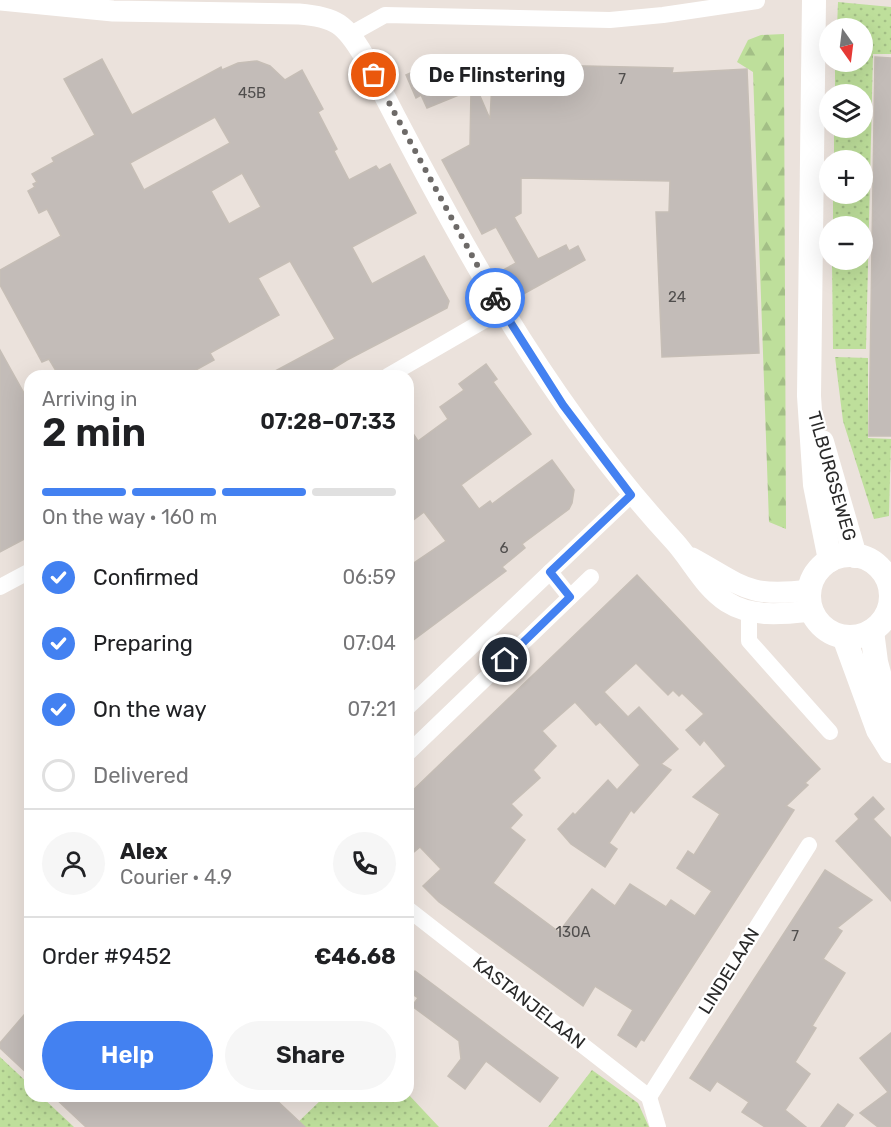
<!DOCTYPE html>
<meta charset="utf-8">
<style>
body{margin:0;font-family:Rubik,sans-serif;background:#f6f6f6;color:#202124;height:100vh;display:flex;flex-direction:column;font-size:22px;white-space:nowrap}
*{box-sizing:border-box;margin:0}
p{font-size:20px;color:#757577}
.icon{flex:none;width:33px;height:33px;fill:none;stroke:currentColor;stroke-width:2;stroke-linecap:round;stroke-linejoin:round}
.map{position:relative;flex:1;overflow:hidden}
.side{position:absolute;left:24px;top:370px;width:390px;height:732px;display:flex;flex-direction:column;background:#fff;border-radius:18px;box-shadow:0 6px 24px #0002}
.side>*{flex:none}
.needle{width:39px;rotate:166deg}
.buttons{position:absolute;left:819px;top:18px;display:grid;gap:12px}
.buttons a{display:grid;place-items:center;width:54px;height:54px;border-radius:50%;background:#fff;box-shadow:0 6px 24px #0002;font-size:30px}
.pin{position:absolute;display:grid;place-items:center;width:51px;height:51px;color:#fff;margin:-26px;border:3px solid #fff;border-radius:50%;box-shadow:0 2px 6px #0007}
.courier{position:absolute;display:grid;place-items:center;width:60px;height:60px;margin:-30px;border:4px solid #4381f1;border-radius:50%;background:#fff;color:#222;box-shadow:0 2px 8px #0007}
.bubble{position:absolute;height:42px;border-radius:21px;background:#fff;box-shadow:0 6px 24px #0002;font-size:20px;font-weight:600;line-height:42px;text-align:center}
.head em{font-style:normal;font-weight:600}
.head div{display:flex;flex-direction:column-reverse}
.head{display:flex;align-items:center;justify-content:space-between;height:102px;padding:0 18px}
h1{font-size:39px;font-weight:600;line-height:45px}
.bar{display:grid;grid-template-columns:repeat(4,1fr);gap:9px 6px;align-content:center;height:72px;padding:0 18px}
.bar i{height:8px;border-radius:4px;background:#e0e0e0}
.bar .current{background:#4381f1}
.bar p{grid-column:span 4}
.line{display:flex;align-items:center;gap:15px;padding:0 18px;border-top:2px solid #e0e0e0}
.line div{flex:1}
.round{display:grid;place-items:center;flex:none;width:63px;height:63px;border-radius:32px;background:#f6f6f6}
ol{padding:0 18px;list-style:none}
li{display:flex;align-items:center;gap:18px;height:66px}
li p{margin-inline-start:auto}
li .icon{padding:6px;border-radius:50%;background:#4381f1;color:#fff;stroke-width:4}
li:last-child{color:#757577}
li i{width:33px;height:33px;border:3px solid #e0e0e0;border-radius:50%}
.button{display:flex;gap:12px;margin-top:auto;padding:12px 18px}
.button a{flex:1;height:69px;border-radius:36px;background:#4381f1;color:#fff;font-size:24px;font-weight:600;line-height:69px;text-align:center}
.button a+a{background:#f6f6f6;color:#202124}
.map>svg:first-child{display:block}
</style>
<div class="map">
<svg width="891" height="1127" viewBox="0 0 891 1127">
<defs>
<pattern id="green-dots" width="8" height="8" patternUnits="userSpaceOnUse" patternTransform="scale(1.5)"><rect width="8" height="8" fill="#bedf9b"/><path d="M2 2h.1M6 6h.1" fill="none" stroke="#a3bf86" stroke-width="1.8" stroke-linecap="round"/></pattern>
<pattern id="forest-firs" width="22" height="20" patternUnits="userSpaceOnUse" patternTransform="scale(1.5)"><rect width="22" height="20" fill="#bedf9b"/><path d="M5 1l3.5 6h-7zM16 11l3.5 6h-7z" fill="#a3bf86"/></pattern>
</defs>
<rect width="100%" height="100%" fill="#ebe2dc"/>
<g fill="url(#green-dots)">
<path d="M 838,2 L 891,7 L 891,54 L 873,54 L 866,349 L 833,349 L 832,260 L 862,260 L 862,226 L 833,226 L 833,194 L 862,194 L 862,160 L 834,160 L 834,128 L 862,128 L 862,94 L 835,94 L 835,62 L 862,62 L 862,28 L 837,28 Z"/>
<path d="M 835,357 L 868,358 L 868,438 L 891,439 L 889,516 L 874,519 L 843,421 Z"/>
<path d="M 0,1057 L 30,1085 L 30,1096 L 42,1097 L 74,1127 L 0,1127 Z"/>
<path d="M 592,1070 L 638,1103 L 649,1127 L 548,1127 Z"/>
<path d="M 408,1094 L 439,1127 L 293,1127 L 324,1097 L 408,1096 Z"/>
</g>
<path fill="url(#forest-firs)" d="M 784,34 L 784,64 L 786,529 L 769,522 L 753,72 L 737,62 L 748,40 L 761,35 Z"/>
<g fill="#c3bcb8" stroke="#c6beb6" stroke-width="1.5" fill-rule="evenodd">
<path d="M 875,57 L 891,58 L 891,436 L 869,436 Z"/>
<path d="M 102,59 L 132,115 L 221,67 L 222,70 L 238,63 L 257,61 L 270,66 L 285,80 L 302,70 L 323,109 L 318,112 L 337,149 L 334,151 L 349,180 L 376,166 L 379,170 L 390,164 L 416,213 L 352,247 L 372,284 L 424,256 L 449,301 L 447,308 L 347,360 L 321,376 L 266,376 L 335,339 L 290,261 L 258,278 L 279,315 L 210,353 L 214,360 L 185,376 L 59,376 L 49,359 L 42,362 L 0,285 L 0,270 L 61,236 L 47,209 L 39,213 L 28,191 L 35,187 L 33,184 L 37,182 L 32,174 L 54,162 L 52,158 L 95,135 L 64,79 ZM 215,117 L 230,143 L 144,190 L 130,163 ZM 242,173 L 261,207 L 229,224 L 211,191 Z"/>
<path d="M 464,59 L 490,119 L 493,64 L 673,68 L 672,73 L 747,69 L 759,353 L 662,357 L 656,212 L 669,212 L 670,181 L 521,178 L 521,213 L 514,217 L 538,259 L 566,245 L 569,251 L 578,246 L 585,260 L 518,297 L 503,270 L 516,263 L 496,227 L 482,234 L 442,160 L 470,145 L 471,90 L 427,108 L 421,95 L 416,98 L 406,75 L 429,65 L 432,73 Z"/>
<path d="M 0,350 L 30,404 L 30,536 L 0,552 Z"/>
<path d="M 486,364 L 497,379 L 493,382 L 531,434 L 461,485 L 479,509 L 490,501 L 492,504 L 552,460 L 574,490 L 572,503 L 569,509 L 522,544 L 525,548 L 502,567 L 506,571 L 408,644 L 408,567 L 446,541 L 424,512 L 408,524 L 408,426 L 418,441 L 448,419 L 440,407 L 464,390 L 459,384 Z"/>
<path d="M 637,575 L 820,769 L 805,783 L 808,785 L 786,806 L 794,810 L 644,1041 L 641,1039 L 636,1047 L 618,1035 L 633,1010 L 595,986 L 583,1006 L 439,902 L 423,886 L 441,869 L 420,847 L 408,857 L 408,795 ZM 636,663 L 668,695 L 673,690 L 679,696 L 682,693 L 704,714 L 686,730 L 700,745 L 704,740 L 726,766 L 693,797 L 720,814 L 694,855 L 688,851 L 677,868 L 712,891 L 695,916 L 671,900 L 666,907 L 630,884 L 615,906 L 592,889 L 559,932 L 493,883 L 525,840 L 510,828 L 522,815 L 511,804 L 540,778 L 533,770 L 556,746 L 542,731 L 575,702 L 596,725 L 600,722 L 640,765 L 617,790 L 608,780 L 575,815 L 573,813 L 558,829 L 571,844 L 605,867 L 617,849 L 609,843 L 631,810 L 634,813 L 671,770 L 661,764 L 678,749 L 639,707 L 628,717 L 604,692 Z"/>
<path d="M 873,797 L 884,809 L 873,819 L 891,838 L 891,901 L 836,841 L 859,819 L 855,814 Z"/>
<path d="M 825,870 L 872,900 L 837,928 L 842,931 L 823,959 L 845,973 L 812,1026 L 816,1028 L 795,1062 L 810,1074 L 785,1110 L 806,1127 L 765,1127 L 742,1112 L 749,1102 L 717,1081 L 710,1091 L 690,1078 Z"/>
<path d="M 415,971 L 558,1078 L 540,1102 L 486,1061 L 465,1089 L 448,1076 L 461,1059 L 459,1041 L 412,1006 L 418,998 L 408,991 L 408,981 Z"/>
<path d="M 30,1008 L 30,1076 L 0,1048 L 0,1043 Z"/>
<path d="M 891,1033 L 891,1127 L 878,1127 L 860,1113 L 888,1092 L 860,1058 Z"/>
<path d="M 53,1096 L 272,1096 L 305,1127 L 86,1127 Z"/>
<path d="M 838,1104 L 853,1115 L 844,1127 L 821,1127 Z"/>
</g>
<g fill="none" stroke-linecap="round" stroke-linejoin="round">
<g stroke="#fff" stroke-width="16">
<path d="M 351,34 L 385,15 L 610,20 L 663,15 L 757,1"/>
<path d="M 388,376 L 502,310"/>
<path d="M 550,572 L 570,597"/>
<path d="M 888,583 L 891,583"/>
<path d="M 0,587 L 30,571"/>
<path d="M 889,611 L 891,610"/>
<path d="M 749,612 L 749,641 L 830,732"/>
<path d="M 408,707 L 631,495"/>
<path d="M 408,753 L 591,577"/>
<path d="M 408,909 L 649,1097"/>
<path d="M 649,1097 L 809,845"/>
<path d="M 649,1097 L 658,1127"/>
</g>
<g stroke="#fff" stroke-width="21">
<path d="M 0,0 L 113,11 L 299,14 C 336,17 345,24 364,56 C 451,227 543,399 674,541 C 693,562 703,586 727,602 C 752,618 784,614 812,611"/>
<path d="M 692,558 C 743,586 747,598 809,590"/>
</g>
<g stroke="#fff" stroke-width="24">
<path d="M 814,0 L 809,396 L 815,485 L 830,560"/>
<path d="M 822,442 L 855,556"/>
<circle cx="850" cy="596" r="41"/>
<path d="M 872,631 L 876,662 L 891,719"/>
<path d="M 844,637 L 878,730 L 891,751"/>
</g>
</g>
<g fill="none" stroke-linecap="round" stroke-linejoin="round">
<path stroke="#6d6a68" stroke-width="6" stroke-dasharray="0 10.8" d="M 374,75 L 495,298"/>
<path stroke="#4381f1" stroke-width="8" d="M 495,298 L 563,405 L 631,495 L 550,572 L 570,597 L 505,660"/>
</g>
<g text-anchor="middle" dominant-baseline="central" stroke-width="4.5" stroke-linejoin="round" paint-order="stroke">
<g font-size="15" fill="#504e4d">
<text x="622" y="79">7</text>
<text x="252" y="93">45B</text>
<text x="677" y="297">24</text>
<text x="504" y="548">6</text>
<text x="573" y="932">130A</text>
<text x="795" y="936">7</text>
</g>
<g font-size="18" fill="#292929" stroke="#fff">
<text transform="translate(832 476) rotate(74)">TILBURGSEWEG</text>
<text transform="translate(729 971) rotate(-58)">LINDELAAN</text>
<text transform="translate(529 1003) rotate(38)">KASTANJELAAN</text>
</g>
</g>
</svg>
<div class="buttons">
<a><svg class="needle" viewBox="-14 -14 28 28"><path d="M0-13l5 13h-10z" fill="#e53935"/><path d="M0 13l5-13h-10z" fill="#757577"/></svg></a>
<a><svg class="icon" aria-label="layers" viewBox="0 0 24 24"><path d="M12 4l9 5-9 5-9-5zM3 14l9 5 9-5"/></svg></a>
<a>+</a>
<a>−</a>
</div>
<div class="pin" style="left:374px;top:75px;background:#ea580c"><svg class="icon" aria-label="bag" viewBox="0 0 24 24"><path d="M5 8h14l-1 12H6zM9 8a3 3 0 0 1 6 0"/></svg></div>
<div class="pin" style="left:505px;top:660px;background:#1f2937"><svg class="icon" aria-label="home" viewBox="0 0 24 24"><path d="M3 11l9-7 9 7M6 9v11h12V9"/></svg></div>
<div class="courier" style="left:495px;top:298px"><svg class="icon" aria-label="bike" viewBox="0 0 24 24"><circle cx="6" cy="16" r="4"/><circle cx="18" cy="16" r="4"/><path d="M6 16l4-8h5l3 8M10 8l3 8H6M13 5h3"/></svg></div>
<div class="bubble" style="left:410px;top:54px;width:174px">De Flinstering</div>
<section class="side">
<div class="head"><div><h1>2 min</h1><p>Arriving in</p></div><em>07:28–07:33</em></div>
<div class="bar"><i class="current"></i><i class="current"></i><i class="current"></i><i></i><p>On the way · 160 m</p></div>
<ol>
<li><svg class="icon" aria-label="check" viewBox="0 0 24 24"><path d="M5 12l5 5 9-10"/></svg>Confirmed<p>06:59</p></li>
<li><svg class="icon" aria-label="check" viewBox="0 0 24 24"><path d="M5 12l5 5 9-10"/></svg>Preparing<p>07:04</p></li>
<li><svg class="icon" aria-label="check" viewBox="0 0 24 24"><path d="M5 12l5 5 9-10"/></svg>On the way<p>07:21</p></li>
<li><i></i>Delivered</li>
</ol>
<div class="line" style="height:108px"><a class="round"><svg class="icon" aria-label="person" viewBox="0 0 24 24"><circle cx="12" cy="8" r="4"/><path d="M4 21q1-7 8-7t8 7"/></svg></a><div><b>Alex</b><p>Courier · 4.9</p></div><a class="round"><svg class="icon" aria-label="phone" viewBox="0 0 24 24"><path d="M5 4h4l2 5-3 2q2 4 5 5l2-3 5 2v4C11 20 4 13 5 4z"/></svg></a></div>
<div class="line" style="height:78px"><div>Order #9452</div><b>€46.68</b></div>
<div class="button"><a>Help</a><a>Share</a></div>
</section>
</div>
